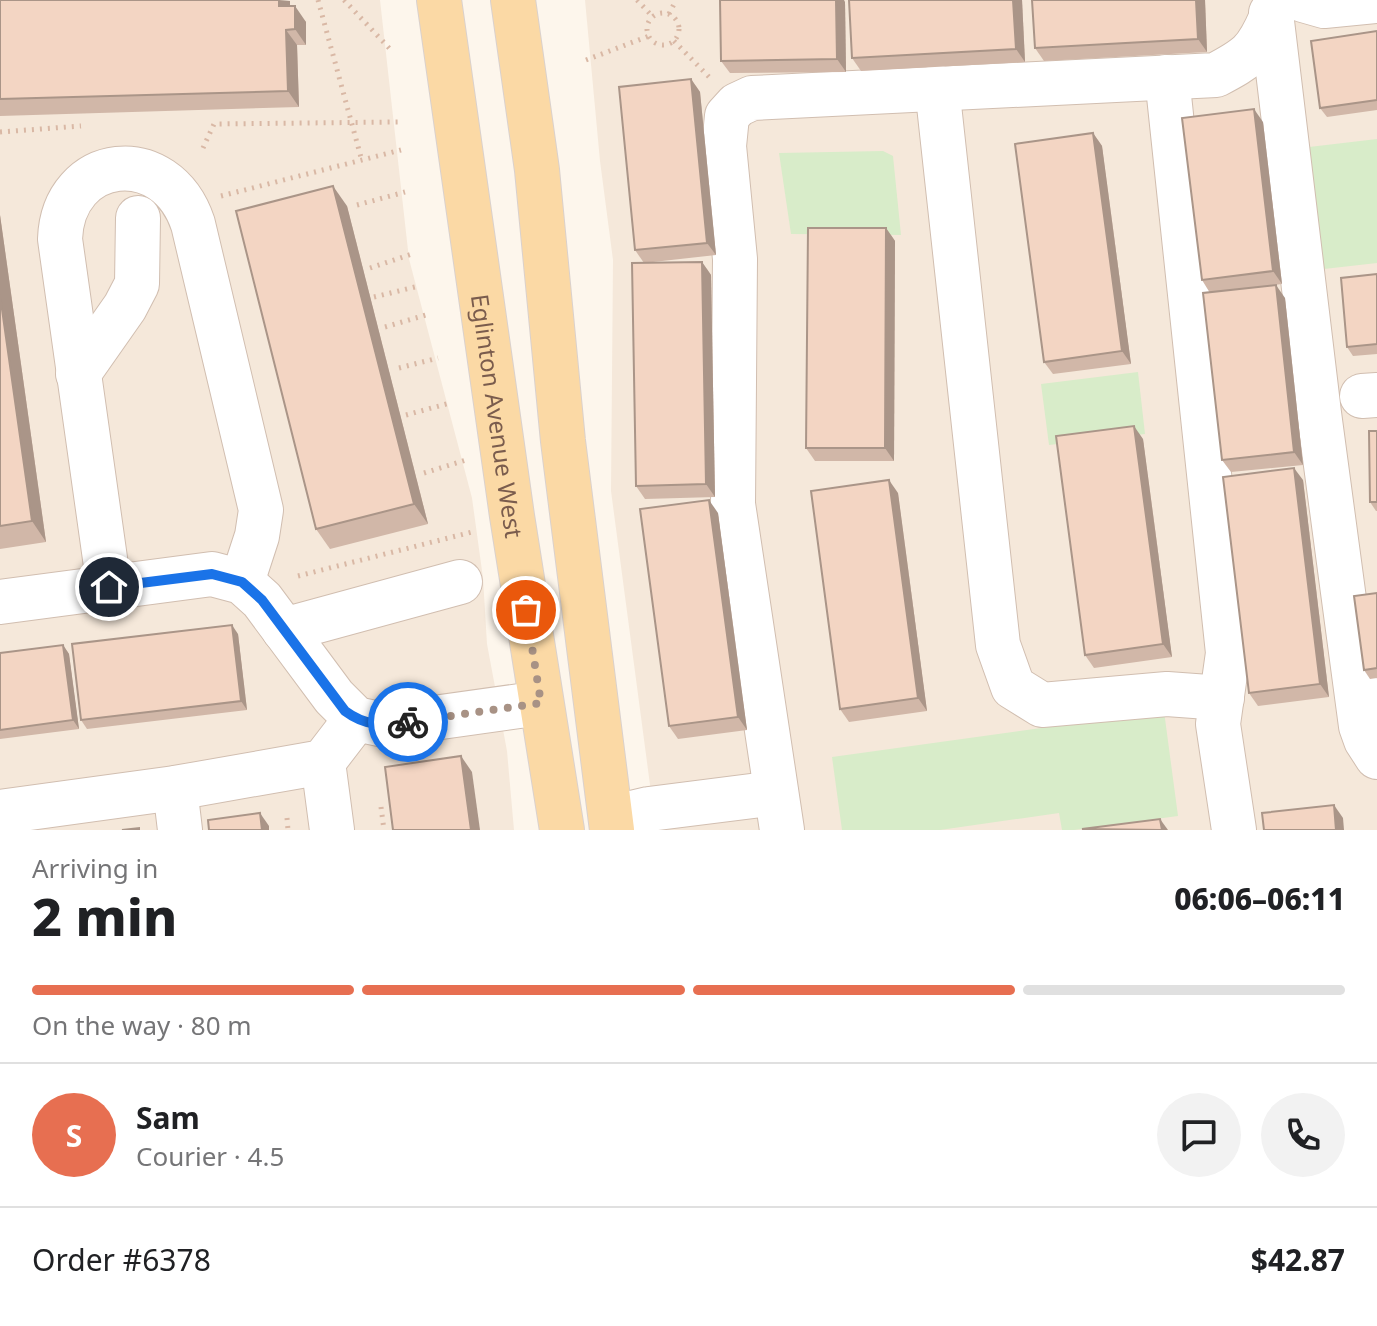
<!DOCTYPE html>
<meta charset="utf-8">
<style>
body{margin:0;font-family:"Noto Sans",sans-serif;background:#f2f2f2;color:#202124;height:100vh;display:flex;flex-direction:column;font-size:30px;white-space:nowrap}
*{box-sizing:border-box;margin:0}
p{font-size:26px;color:#757577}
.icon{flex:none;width:44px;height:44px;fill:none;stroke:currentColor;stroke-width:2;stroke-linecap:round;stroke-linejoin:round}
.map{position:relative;height:830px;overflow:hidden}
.drawer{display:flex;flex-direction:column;background:#fff;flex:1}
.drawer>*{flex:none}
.pin{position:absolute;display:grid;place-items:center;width:68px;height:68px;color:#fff;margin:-34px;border:4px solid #fff;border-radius:50%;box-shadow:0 2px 8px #0007}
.courier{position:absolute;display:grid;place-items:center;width:80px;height:80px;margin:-40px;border:6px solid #1a73e8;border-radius:50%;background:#fff;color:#222;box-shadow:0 2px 10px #0007}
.summary em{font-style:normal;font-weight:800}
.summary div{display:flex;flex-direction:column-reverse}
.summary{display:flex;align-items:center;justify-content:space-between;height:136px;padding:0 32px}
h1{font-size:52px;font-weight:800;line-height:60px}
.bar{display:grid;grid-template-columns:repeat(4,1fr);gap:12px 8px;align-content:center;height:96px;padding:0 32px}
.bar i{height:10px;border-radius:6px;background:#e0e0e0}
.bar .selected{background:#e76f51}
.bar p{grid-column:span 4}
.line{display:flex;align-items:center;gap:20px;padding:0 32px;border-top:2px solid #e0e0e0}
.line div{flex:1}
.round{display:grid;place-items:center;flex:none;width:84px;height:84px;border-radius:42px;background:#f2f2f2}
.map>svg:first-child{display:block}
</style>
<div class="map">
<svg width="1377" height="830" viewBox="0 0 1377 830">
<rect width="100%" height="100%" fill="#fdf6ec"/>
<g fill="#f5e8da">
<path d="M 0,0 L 380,0 L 409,259 L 472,498 L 483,578 L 487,644 L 507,751 L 514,830 L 0,830 Z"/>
<path d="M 585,0 L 1377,0 L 1377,830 L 656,830 L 611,491 L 613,260 L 600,161 Z"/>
</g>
<g fill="#d8ecc9">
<path d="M 1377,139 L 1377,263 L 1324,269 L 1309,147 Z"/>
<path d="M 883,151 L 893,156 L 901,235 L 791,234 L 779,153 Z"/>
<path d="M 1138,372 L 1145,434 L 1049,445 L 1041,384 Z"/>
<path d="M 1164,711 L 1178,816 L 1074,830 L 1062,830 L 1059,813 L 940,830 L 842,830 L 832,757 Z"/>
</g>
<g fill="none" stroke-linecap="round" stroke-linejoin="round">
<g stroke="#d1beb0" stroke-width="46">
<g id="minor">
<path d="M 1303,0 L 1324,6 L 1377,1"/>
<path d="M 1271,13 L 1319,413 L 1361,726 L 1366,740 L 1377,757"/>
<path d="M 1167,77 L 1228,653 L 1218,724 L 1234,830"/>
<path d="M 937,87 L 998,645 L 1013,687 L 1042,705 L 1167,694 L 1222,698"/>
<path d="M 78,374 L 125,307 L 137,284 L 138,218"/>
<path d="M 1362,396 L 1377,395"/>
<path d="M 109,587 L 60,239 C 63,154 166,142 193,224 L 261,510 L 257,536 L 242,582"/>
<path d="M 0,602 L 212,574 L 242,582 L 262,600 L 334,697 L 356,719 L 384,725 L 541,703"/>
<path d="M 284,630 L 460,582"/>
<path d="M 323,762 L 332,830"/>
<path d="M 175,788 L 180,830"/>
<path d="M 0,812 L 175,788 L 323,762 L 356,719"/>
<path d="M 611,818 L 649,809 L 776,793"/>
<path d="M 782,830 L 733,504 L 735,259 L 724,146 L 727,116 L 737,105 L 752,98 L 1216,75 C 1248,58 1256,53 1271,18"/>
</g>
</g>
<g stroke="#dad1cd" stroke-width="46">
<g id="major">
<path id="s1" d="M 439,0 L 512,516 L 562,830"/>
<path d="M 513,0 L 537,170 L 563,441 L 612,830"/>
</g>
</g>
<g stroke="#d9b8a5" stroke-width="5" stroke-dasharray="2 6" stroke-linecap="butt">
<path d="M 318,0 L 362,161"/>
<path d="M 344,0 L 390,49"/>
<path d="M 637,0 L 653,17"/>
<circle cx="663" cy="29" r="16"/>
<path d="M 669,14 L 676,0"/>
<path d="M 674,41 L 712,80"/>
<path d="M 586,60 L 649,36"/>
<path d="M 0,132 L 81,126"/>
<path d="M 203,148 L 214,124 L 398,122"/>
<path d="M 221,196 L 401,150"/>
<path d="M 357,205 L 405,192"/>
<path d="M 370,268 L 412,254"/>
<path d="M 374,297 L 419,286"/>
<path d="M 385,327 L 426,315"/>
<path d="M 399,368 L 438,358"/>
<path d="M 406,415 L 450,403"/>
<path d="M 424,473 L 466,460"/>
<path d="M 298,576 L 476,531"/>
<path d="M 381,807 L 384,830"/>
<path d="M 287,818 L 288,830"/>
</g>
<use href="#minor" stroke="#fff" stroke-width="44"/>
<use href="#major" stroke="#fbd9a5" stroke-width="44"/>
</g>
<g fill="#d1b7a8">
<path d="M 0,0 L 290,1 L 290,6 L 306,22 L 306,45 L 297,45 L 299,107 L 0,116 Z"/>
<path d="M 849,0 L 1022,0 L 1025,62 L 861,71 L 852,58 Z"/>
<path d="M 1032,0 L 1205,0 L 1207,52 L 1044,61 L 1035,48 Z"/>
<path d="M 845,2 L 846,72 L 730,73 L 721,61 Z"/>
<path d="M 1377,31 L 1377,110 L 1327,117 L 1320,108 Z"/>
<path d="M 691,79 L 700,92 L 716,255 L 644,263 L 635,250 Z"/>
<path d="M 1263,122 L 1282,284 L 1258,287 L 1285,298 L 1303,465 L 1231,472 L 1222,460 L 1210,293 L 1202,280 Z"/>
<path d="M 1093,133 L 1102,146 L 1131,364 L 1053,374 L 1044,362 Z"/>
<path d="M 347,206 L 428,524 L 330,549 L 316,529 Z"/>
<path d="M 0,215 L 46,542 L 0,549 Z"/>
<path d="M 886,228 L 895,241 L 894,461 L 815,461 L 806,448 Z"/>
<path d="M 702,262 L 711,275 L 715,497 L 645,499 L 636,486 Z"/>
<path d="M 1377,274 L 1377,354 L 1353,356 L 1347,347 Z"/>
<path d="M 1377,431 L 1377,511 L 1376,511 L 1370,502 Z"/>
<path d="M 1143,439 L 1172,657 L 1094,668 L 1085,655 Z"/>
<path d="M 1303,480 L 1329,697 L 1258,706 L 1249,693 Z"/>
<path d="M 898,493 L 927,711 L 849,722 L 840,709 Z"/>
<path d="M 718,513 L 747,730 L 678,739 L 669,726 Z"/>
<path d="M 1377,593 L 1377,678 L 1370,679 L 1364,670 Z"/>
<path d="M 238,634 L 247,710 L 87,729 L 81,720 Z"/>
<path d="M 63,645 L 69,654 L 79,729 L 0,739 L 0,653 Z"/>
</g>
<g fill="#aa9588">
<path d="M 279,0 L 290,1 L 290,22 L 279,6 Z"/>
<path d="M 836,0 L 844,0 L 845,2 L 846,72 L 837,59 Z"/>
<path d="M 1013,0 L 1022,0 L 1025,62 L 1016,49 Z"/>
<path d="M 1196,0 L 1205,0 L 1207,52 L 1198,39 Z"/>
<path d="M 295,6 L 306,22 L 306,45 L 295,29 Z"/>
<path d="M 286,30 L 297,45 L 299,107 L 288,91 Z"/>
<path d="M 691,79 L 700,92 L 716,255 L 707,243 Z"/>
<path d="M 1254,109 L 1263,122 L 1282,284 L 1273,271 Z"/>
<path d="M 1093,133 L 1102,146 L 1131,364 L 1122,351 Z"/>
<path d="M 333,186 L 347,206 L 428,524 L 414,504 Z"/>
<path d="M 0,215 L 46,542 L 32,521 L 0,295 Z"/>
<path d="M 886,228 L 895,241 L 894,461 L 885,448 Z"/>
<path d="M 702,262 L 711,275 L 715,497 L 706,484 Z"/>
<path d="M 1276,285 L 1285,298 L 1303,465 L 1294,452 Z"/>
<path d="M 1134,426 L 1143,439 L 1172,657 L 1163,644 Z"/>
<path d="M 1294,468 L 1303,480 L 1329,697 L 1320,684 Z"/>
<path d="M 889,480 L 898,493 L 927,711 L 918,698 Z"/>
<path d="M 709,500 L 718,513 L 747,730 L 738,717 Z"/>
<path d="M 232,625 L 238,634 L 247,710 L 241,701 Z"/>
<path d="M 63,645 L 69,654 L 79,729 L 73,720 Z"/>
<path d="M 461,756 L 472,772 L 480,830 L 471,830 Z"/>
<path d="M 1334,805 L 1343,818 L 1344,830 L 1336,830 Z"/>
<path d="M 260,813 L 269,826 L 269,830 L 262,830 Z"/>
<path d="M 1160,819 L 1168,830 L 1162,830 Z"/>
</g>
<g fill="#f3d5c3" stroke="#aa9588" stroke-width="2">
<path d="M 0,0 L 279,0 L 279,6 L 295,6 L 295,29 L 286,30 L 288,91 L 0,99 Z"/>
<path d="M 720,0 L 836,0 L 837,59 L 721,61 Z"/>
<path d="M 849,0 L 1013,0 L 1016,49 L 852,58 Z"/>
<path d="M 1032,0 L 1196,0 L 1198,39 L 1035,48 Z"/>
<path d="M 1377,31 L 1377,100 L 1320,108 L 1311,41 Z"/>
<path d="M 691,79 L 707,243 L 635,250 L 619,87 Z"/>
<path d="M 1254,109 L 1273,271 L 1202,280 L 1182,118 Z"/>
<path d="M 1093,133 L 1122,351 L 1044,362 L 1015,144 Z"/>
<path d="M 333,186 L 414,504 L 316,529 L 236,211 Z"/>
<path d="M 808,228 L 886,228 L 885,448 L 806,448 Z"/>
<path d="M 702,262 L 706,484 L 636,486 L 632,263 Z"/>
<path d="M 1377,274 L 1377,344 L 1347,347 L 1341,278 Z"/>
<path d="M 1276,285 L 1294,452 L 1222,460 L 1203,293 Z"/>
<path d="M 0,295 L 32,521 L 0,526 Z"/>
<path d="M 1134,426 L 1163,644 L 1085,655 L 1056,436 Z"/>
<path d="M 1369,431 L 1377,431 L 1377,502 L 1370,502 Z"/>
<path d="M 1294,468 L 1320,684 L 1249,693 L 1223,477 Z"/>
<path d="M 889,480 L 918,698 L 840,709 L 811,491 Z"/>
<path d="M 709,500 L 738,717 L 669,726 L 640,509 Z"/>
<path d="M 1377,593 L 1377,668 L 1364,670 L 1354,596 Z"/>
<path d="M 232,625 L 241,701 L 81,720 L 72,644 Z"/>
<path d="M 63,645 L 73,720 L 0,730 L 0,653 Z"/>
<path d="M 461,756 L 471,830 L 393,830 L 385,767 Z"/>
<path d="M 1334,805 L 1336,830 L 1264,830 L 1262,813 Z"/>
<path d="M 260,813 L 262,830 L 209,830 L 208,820 Z"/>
<path d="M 1160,819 L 1162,830 L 1082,829 Z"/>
<path d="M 139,828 L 139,830 L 122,830 Z"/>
</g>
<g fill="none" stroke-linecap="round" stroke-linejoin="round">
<path stroke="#a89285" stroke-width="8" stroke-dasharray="0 14.4" d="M 408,722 L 541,703 L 526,610"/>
<path stroke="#1a73e8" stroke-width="10" d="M 109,587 L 212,574 L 242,582 L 262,600 L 345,711 C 365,726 383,726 408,722"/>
</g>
<g text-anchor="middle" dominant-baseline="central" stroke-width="6" stroke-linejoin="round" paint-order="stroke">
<g font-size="24" fill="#7a5c4d" stroke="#fffaf3">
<text stroke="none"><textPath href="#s1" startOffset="420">Eglinton Avenue West</textPath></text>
</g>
</g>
</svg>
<div class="pin" style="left:526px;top:610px;background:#ea580c"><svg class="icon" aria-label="bag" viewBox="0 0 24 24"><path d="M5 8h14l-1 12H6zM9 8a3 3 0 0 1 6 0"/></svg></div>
<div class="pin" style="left:109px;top:587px;background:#1f2937"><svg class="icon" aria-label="home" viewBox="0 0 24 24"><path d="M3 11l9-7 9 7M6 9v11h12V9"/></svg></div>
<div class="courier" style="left:408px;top:722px"><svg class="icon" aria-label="bike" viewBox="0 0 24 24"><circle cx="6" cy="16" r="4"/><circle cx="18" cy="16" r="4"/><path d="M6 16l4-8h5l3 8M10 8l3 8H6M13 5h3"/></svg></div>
</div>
<section class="drawer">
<div class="summary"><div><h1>2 min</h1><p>Arriving in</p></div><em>06:06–06:11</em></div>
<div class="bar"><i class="selected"></i><i class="selected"></i><i class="selected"></i><i></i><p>On the way · 80 m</p></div>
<div class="line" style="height:144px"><b class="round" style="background:#e76f51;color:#fff">S</b><div><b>Sam</b><p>Courier · 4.5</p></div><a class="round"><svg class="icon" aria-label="chat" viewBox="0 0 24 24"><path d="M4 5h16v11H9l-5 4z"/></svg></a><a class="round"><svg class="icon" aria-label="phone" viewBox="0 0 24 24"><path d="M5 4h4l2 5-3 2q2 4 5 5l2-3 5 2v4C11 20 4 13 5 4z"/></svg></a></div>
<div class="line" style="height:104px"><div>Order #6378</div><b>$42.87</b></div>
</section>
